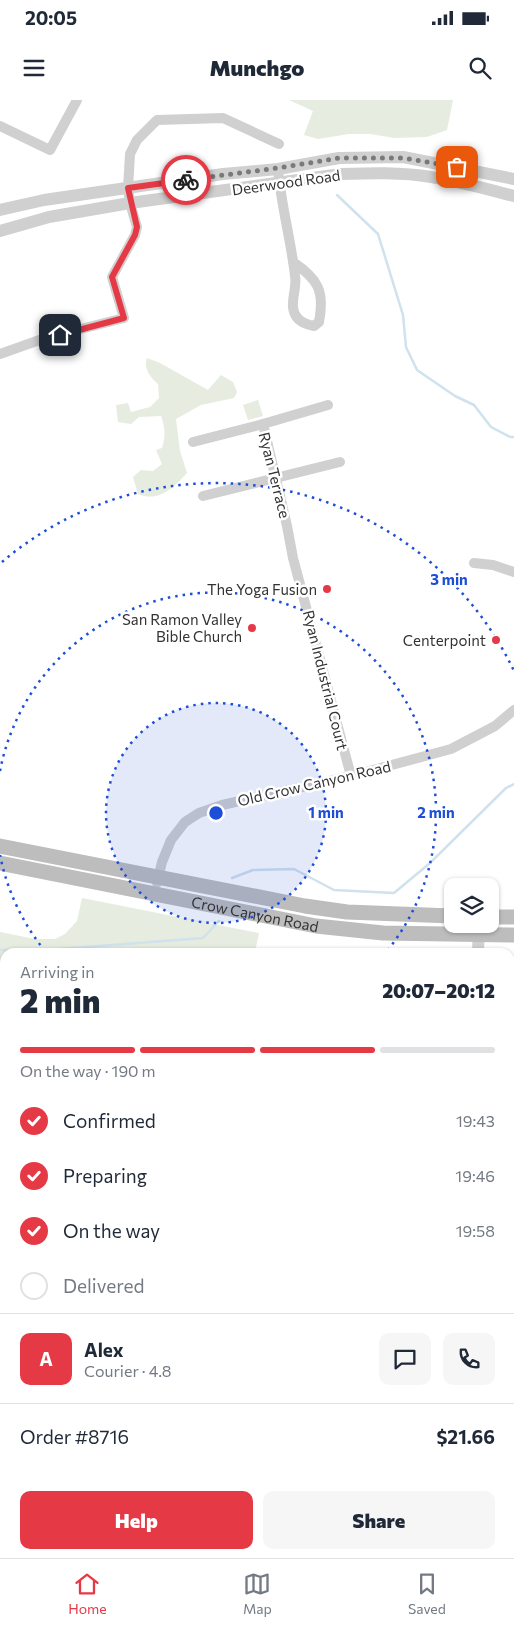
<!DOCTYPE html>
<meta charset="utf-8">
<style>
body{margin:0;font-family:Commissioner,sans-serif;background:#f6f6f7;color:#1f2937;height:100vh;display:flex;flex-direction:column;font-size:19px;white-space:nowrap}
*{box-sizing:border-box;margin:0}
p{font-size:16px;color:#747a83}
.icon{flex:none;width:28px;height:28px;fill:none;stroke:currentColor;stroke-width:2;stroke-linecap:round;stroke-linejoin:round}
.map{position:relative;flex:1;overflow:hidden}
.sheet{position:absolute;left:0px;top:848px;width:515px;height:611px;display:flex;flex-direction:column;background:#fff;border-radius:15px 15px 0 0;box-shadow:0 1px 4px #0004}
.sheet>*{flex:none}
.controls{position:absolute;left:444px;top:778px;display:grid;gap:10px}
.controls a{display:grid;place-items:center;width:55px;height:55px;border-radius:10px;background:#fff;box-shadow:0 1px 4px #0004;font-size:25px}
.pin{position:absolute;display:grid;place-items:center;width:42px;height:42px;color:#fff;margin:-21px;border-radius:10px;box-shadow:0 2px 8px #0006}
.courier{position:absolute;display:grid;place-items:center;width:50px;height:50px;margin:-25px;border:4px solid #e63946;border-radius:50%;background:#fff;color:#222;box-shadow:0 1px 6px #0007}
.overview em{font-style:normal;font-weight:800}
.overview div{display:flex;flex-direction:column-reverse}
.overview{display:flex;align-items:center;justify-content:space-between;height:85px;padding:0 20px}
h1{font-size:32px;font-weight:800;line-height:38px}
.bar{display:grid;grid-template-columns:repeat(4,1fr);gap:8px 5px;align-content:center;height:60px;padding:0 20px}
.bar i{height:6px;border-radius:4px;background:#e0e1e3}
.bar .current{background:#e63946}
.bar p{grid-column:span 4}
.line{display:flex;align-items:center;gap:12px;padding:0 20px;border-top:1px solid #e0e1e3}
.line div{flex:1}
.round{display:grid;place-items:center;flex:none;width:52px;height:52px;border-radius:10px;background:#f6f6f7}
ol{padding:0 20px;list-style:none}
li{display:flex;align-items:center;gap:15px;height:55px}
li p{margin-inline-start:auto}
li .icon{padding:5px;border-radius:50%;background:#e63946;color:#fff;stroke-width:4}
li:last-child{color:#747a83}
li i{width:28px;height:28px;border:2px solid #e0e1e3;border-radius:50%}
.primary-button{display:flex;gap:10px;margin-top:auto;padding:10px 20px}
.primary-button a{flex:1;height:58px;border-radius:10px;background:#e63946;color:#fff;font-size:20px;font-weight:800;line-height:58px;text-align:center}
.primary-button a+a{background:#f6f6f7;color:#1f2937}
.status{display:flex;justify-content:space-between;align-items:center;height:35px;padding:0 25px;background:#fff;direction:ltr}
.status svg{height:14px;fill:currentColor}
header{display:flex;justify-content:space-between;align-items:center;height:65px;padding:0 20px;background:#fff;font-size:22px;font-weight:800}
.tab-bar{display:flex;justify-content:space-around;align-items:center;height:70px;border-top:1px solid #e0e1e3;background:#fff;font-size:14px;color:#747a83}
.tab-bar a{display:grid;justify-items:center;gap:2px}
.tab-bar .current{color:#e63946}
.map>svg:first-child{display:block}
</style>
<div class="status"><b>20:05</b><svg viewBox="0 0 49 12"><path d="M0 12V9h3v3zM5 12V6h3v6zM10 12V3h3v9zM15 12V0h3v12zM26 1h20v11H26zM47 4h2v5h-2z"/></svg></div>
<header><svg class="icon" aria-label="menu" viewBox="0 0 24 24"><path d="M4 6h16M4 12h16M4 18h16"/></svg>Munchgo<svg class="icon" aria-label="search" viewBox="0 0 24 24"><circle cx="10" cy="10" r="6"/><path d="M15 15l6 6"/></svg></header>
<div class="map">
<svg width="514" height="1458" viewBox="0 0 514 1458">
<rect width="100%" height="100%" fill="#fff"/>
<g fill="#e6ecdf">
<path d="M 289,0 L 453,0 L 447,30 L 427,37 L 394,38 L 370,34 L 349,34 L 318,39 L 304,35 L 313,11 Z"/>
<path d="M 147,258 L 160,263 L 208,290 L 221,275 L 233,282 L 237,292 L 234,298 L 201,305 L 176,319 L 180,351 L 187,373 C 174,387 159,403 138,394 L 133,377 L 141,370 L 153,371 L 162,364 L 156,350 L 162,348 C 166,336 165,327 161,316 L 139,317 L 131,324 L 118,322 L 116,305 L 128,303 L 131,312 L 150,307 L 159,298 L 158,284 C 150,277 143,268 147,258 Z"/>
<path d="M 258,300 L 263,316 L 248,320 L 243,305 Z"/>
<path d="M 82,798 L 259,833 L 255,852 L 5,852 L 5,899 L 0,939 L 0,832 L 35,839 L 55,839 L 65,834 L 77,821 Z"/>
<path d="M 0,1005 C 2,1011 4,1018 5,1024 C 6,1037 8,1082 0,1090 Z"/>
</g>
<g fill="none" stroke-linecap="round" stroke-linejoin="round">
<g stroke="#cfe2ee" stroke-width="2.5">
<path d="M 337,95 L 378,134 L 403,215 L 406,247 L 417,270 L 455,296 L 474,305 L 491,327 L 510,337 L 514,337"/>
<path d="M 232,778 L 253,770 L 294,769 L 334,790 L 394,793 L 430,763 L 506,688 L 514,684"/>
<path d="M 0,850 L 34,851 L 203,838 L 219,821"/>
</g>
<g stroke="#d0d0d0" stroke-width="10">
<path d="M 0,26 L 50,50 L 77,0"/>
<path d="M 278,69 C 281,105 291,140 295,176 C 297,186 292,197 293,207 C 294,219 303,224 314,226 L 319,222 C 325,191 318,179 293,162"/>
<path d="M 0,254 L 45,238 L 124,218 L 112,177 L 135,135 L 137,127 L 130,103 L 128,88 L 130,54 L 137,40 L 157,20 L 223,18 L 279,44"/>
<path d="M 263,324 L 287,426 L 293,458 L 351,676"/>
<path d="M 193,342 L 263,324 L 328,305"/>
<path d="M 203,396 L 340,362"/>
<path d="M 474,463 L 493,465 L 514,472"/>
<path d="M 157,783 L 162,762 L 171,740 L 185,722 L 199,713 L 222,705 L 351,676 L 451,649 L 495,626 L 514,610"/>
<path d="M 0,1109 L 5,1105"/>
<path d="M 162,1454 L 172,1456 L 425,1456 L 430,1454"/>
<path d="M 40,1456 L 45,1458"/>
<path d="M 77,1458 L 79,1454"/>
</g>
<g stroke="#d0d0d0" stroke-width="12">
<path d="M 0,110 L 44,100 L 223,74 L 278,69 L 339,58 L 403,57 L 514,79"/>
<path d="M 0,131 L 49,117 L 130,103 L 341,74 C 371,73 401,72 431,77 C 459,81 486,89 514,96"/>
<path d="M 478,852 L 479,824"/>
<path d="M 465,1454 L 467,1458"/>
</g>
<g stroke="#bdbdbd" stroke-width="15">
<path d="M 0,746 L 305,806 L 347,812 L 452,816"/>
<path id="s1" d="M 0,763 L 316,826 L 383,833 L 514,835"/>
<path d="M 490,817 L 514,817"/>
</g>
</g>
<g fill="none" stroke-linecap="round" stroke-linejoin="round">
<path stroke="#7a7a7a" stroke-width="5" stroke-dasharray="0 9" d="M 186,80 L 278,68 L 339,58 L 403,58 L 457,67"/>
<path stroke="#e63946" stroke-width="6" d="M 60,235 L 124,218 L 112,177 L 135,135 L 137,127 L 128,88 L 186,80"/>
</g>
<circle cx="216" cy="713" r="110" fill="#1d4ed8" fill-opacity=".12"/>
<g fill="none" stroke="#1d4ed8" stroke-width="2.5" stroke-dasharray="2.5 5">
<circle cx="216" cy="713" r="110"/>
<path d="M45 851A220 220 0 0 1 0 755M0 671A220 220 0 1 1 387 851"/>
<path d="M2 462A330 330 0 0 1 514 571"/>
</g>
<g fill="#e63946" stroke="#fff" stroke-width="2">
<circle cx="327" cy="489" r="5"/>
<circle cx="252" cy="528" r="5"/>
<circle cx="496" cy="540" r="5"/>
</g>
<g text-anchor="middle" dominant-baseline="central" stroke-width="5" stroke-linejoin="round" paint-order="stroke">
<g font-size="15" fill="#333" stroke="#fff">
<text transform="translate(286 82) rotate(-8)">Deerwood Road</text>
<text transform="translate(275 375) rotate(76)">Ryan Terrace</text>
<text transform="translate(326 580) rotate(76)">Ryan Industrial Court</text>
<text transform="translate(314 683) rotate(-13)">Old Crow Canyon Road</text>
<text stroke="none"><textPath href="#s1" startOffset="260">Crow Canyon Road</textPath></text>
</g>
<g font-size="15" fill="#333" stroke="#fff" text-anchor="end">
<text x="317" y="489">The Yoga Fusion</text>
<text x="242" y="519">San Ramon Valley<tspan x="242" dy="17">Bible Church</tspan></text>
<text x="486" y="540">Centerpoint</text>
</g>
</g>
<circle cx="216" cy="713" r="8" fill="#1d4ed8" stroke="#fff" stroke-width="2.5"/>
<g font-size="15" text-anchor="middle" font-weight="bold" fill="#1d4ed8" stroke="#fff" stroke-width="5" stroke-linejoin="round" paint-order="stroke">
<text x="449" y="485">3 min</text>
<text x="326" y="718">1 min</text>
<text x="436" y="718">2 min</text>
</g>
</svg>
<div class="controls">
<a><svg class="icon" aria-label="layers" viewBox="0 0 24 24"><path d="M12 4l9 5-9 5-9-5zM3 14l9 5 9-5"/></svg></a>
</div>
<div class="pin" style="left:457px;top:67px;background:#ea580c"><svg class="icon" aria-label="bag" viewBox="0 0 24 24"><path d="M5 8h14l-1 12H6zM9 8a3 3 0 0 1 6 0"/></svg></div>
<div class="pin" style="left:60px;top:235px;background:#1f2937"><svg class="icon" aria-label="home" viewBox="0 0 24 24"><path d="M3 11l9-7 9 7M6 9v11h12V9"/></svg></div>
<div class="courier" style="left:186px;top:80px"><svg class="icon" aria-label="bike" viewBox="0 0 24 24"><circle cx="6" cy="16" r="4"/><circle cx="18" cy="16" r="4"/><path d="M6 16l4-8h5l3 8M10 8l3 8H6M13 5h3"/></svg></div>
<section class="sheet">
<div class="overview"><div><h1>2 min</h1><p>Arriving in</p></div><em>20:07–20:12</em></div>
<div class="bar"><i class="current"></i><i class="current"></i><i class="current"></i><i></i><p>On the way · 190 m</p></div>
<ol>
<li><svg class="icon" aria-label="check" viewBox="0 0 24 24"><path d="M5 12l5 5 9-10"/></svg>Confirmed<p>19:43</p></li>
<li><svg class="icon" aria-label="check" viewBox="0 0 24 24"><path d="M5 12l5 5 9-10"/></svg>Preparing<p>19:46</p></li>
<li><svg class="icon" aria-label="check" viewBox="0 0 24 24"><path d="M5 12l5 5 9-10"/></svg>On the way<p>19:58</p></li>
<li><i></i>Delivered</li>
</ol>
<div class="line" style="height:90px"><b class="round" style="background:#e63946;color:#fff">A</b><div><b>Alex</b><p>Courier · 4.8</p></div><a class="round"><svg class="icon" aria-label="chat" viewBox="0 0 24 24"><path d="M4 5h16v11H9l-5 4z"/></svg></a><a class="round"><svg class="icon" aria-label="phone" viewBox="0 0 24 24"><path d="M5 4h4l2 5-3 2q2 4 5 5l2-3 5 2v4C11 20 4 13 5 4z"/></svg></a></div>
<div class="line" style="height:65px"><div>Order #8716</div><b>$21.66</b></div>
<div class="primary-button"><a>Help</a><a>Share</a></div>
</section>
</div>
<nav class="tab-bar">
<a class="current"><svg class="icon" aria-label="home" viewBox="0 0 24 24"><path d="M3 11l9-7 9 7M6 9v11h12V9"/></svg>Home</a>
<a><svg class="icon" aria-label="map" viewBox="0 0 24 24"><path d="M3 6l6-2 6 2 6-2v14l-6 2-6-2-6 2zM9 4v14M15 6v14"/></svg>Map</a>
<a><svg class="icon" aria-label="saved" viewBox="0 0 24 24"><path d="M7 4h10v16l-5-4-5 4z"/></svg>Saved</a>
</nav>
